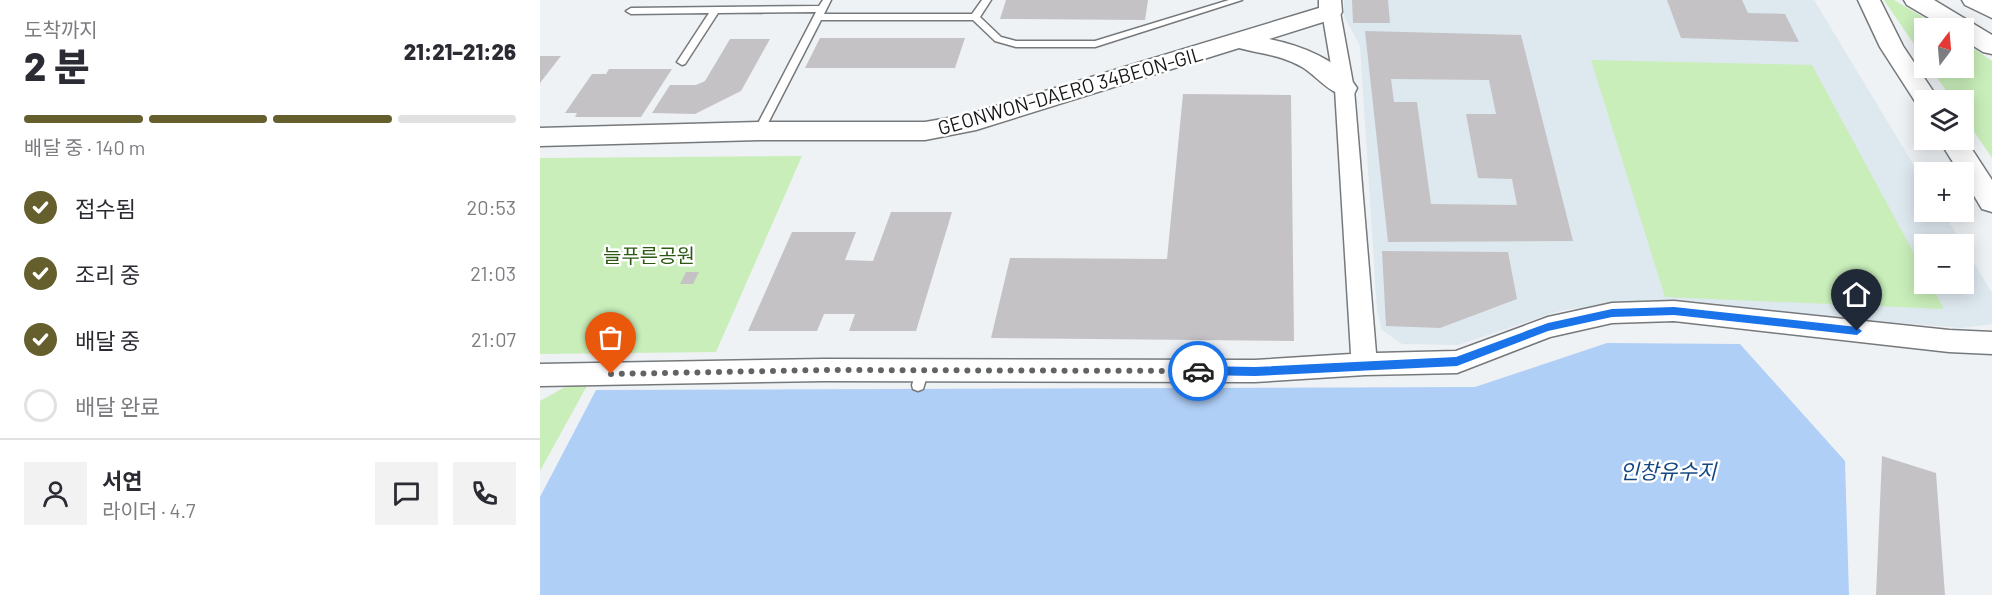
<!DOCTYPE html>
<html lang="ko">
<meta charset="utf-8">
<style>
body{margin:0;font-family:Barlow,"Noto Sans KR",sans-serif;background:#f2f2f3;color:#2b2b33;height:100vh;display:flex;flex-direction:column;font-size:22px;white-space:nowrap}
*{box-sizing:border-box;margin:0}
p{font-size:20px;color:#7c7c81}
.icon{flex:none;width:33px;height:33px;fill:none;stroke:currentColor;stroke-width:2;stroke-linecap:round;stroke-linejoin:round}
.map{position:relative;flex:1;overflow:hidden}
.sheet{display:flex;flex-direction:column;background:#fff;width:540px}
.sheet>*{flex:none}
.needle{width:39px;rotate:16deg}
.tools{position:absolute;left:1374px;top:18px;display:grid;gap:12px}
.tools a{display:grid;place-items:center;width:60px;height:60px;border-radius:0px;background:#fff;box-shadow:0 3px 15px #0003;font-size:30px}
.pin{position:absolute;display:grid;place-items:center;width:51px;height:51px;color:#fff;margin:-62px -26px;border-radius:50% 50% 50% 0;rotate:-45deg;box-shadow:0 0 6px #0007}
.pin .icon{rotate:45deg}
.courier{position:absolute;display:grid;place-items:center;width:60px;height:60px;margin:-30px;border:4px solid #1a73e8;border-radius:50%;background:#fff;color:#222;box-shadow:0 2px 8px #0007}
.summary em{font-style:normal;font-weight:800}
.summary div{display:flex;flex-direction:column-reverse}
.summary{display:flex;align-items:center;justify-content:space-between;height:102px;padding:0 24px}
h1{font-size:39px;font-weight:800;line-height:45px}
.bar{display:grid;grid-template-columns:repeat(4,1fr);gap:9px 6px;align-content:center;height:72px;padding:0 24px}
.bar i{height:8px;border-radius:4px;background:#e1e1e2}
.bar .current{background:#645f2c}
.bar p{grid-column:span 4}
.line{display:flex;align-items:center;gap:15px;padding:0 24px;border-top:2px solid #e1e1e2}
.line div{flex:1}
.round{display:grid;place-items:center;flex:none;width:63px;height:63px;border-radius:0px;background:#f2f2f3}
ol{padding:0 24px;list-style:none}
li{display:flex;align-items:center;gap:18px;height:66px}
li p{margin-inline-start:auto}
li .icon{padding:6px;border-radius:50%;background:#645f2c;color:#fff;stroke-width:4}
li:last-child{color:#7c7c81}
li i{width:33px;height:33px;border:3px solid #e1e1e2;border-radius:50%}
main{display:flex;flex:1;min-height:0}
.map>svg:first-child{display:block}
</style>
<main>
<section class="sheet">
<div class="summary"><div><h1>2 분</h1><p>도착까지</p></div><em>21:21–21:26</em></div>
<div class="bar"><i class="current"></i><i class="current"></i><i class="current"></i><i></i><p>배달 중 · 140 m</p></div>
<ol>
<li><svg class="icon" aria-label="check" viewBox="0 0 24 24"><path d="M5 12l5 5 9-10"/></svg>접수됨<p>20:53</p></li>
<li><svg class="icon" aria-label="check" viewBox="0 0 24 24"><path d="M5 12l5 5 9-10"/></svg>조리 중<p>21:03</p></li>
<li><svg class="icon" aria-label="check" viewBox="0 0 24 24"><path d="M5 12l5 5 9-10"/></svg>배달 중<p>21:07</p></li>
<li><i></i>배달 완료</li>
</ol>
<div class="line" style="height:108px"><a class="round"><svg class="icon" aria-label="person" viewBox="0 0 24 24"><circle cx="12" cy="8" r="4"/><path d="M4 21q1-7 8-7t8 7"/></svg></a><div><b>서연</b><p>라이더 · 4.7</p></div><a class="round"><svg class="icon" aria-label="chat" viewBox="0 0 24 24"><path d="M4 5h16v11H9l-5 4z"/></svg></a><a class="round"><svg class="icon" aria-label="phone" viewBox="0 0 24 24"><path d="M5 4h4l2 5-3 2q2 4 5 5l2-3 5 2v4C11 20 4 13 5 4z"/></svg></a></div>
</section>
<div class="map">
<svg width="1452" height="595" viewBox="0 0 1452 595">
<rect width="100%" height="100%" fill="#eff2f5"/>
<path fill="#dee8ef" d="M 804,0 L 1274,0 L 1384,182 L 1384,212 L 1403,212 L 1423,244 L 1384,244 L 1384,284 L 1424,284 L 1424,246 L 1452,293 L 1452,324 L 1422,328 L 1101,301 L 1023,310 L 918,345 L 862,344 L 842,330 L 837,310 L 820,46 L 804,16 Z"/>
<g fill="#c9eeba">
<path d="M 1344,0 L 1354,0 L 1401,28 L 1384,28 L 1384,59 Z"/>
<path d="M 1424,42 L 1452,61 L 1452,158 L 1424,117 L 1424,100 L 1413,100 L 1390,68 L 1424,68 Z"/>
<path d="M 1051,60 L 1272,65 L 1384,272 L 1384,284 L 1391,284 L 1404,309 L 1125,297 Z"/>
<path d="M 262,156 L 176,352 L 0,354 L 0,158 Z"/>
<path d="M 48,384 L 0,471 L 0,401 L 25,387 Z"/>
</g>
<path fill="#b0cff7" d="M 1067,343 L 1200,344 L 1305,461 L 1309,595 L 0,595 L 0,497 L 56,390 L 935,387 Z"/>
<g fill="#c4c2c5" fill-rule="evenodd">
<path d="M 466,0 L 608,0 L 605,20 L 460,19 Z"/>
<path d="M 812,0 L 848,0 L 850,23 L 813,23 Z"/>
<path d="M 1127,0 L 1202,0 L 1208,13 L 1245,14 L 1259,42 L 1141,38 Z"/>
<path d="M 825,31 L 981,35 L 1033,241 L 848,242 ZM 851,79 L 949,80 L 956,114 L 926,114 L 938,178 L 972,179 L 977,205 L 891,204 L 877,102 L 854,102 Z"/>
<path d="M 280,38 L 425,38 L 415,68 L 265,68 Z"/>
<path d="M 190,39 L 230,39 L 201,91 L 155,114 L 112,113 L 130,85 L 156,85 L 165,81 Z"/>
<path d="M 0,56 L 21,56 L 0,83 Z"/>
<path d="M 69,69 L 132,69 L 101,117 L 35,117 L 37,113 L 25,113 L 52,74 L 66,74 Z"/>
<path d="M 643,94 L 751,95 L 754,341 L 451,338 L 470,258 L 627,259 Z"/>
<path d="M 351,212 L 412,212 L 376,331 L 309,331 L 315,314 L 284,314 L 277,331 L 208,331 L 252,232 L 316,232 L 305,260 L 333,261 Z"/>
<path d="M 842,251 L 968,252 L 977,299 L 900,328 L 846,326 Z"/>
<path d="M 146,272 L 159,272 L 153,284 L 140,284 Z"/>
<path d="M 1342,456 L 1396,473 L 1405,595 L 1336,595 Z"/>
</g>
<g fill="none" stroke-linecap="round" stroke-linejoin="round">
<g stroke="#76797b" stroke-width="3">
<g id="service">
<path d="M 283,0 L 291,0 L 284,14 L 432,14 L 442,0 L 451,0 L 440,17 L 461,37 L 476,41 L 555,41 L 689,0 L 702,0 L 555,47 L 476,47 L 455,41 L 433,20 L 281,20 L 224,131 L 219,135 L 214,131 L 276,12 L 178,13 L 145,64 L 142,65 L 137,62 L 169,13 L 91,14 L 86,11 L 91,8 L 279,6 Z"/>
<path d="M 383,364 L 388,366 L 389,370 L 383,389 L 378,391 L 373,389 L 372,385 L 378,366 Z"/>
</g>
</g>
<g stroke="#76797b" stroke-width="3">
<path id="minor" d="M 791,6 L 797,8 L 800,12 L 814,89 L 836,353 L 916,351 L 1008,317 L 1072,303 L 1134,301 L 1409,330 L 1452,332 L 1452,354 L 1409,352 L 1134,321 L 1072,323 L 1010,337 L 917,373 L 825,375 L 715,382 L 284,381 L 0,386 L 0,364 L 284,359 L 715,360 L 811,354 L 795,89 L 782,12 L 785,8 Z"/>
</g>
<g stroke="#76797b" stroke-width="3">
<g id="tertiary">
<path d="M 779,0 L 801,0 L 802,12 L 799,17 L 729,39 C 760,45 800,60 817,88 L 814,94 C 793,100 779,77 762,67 C 742,55 721,54 699,48 L 436,130 L 385,140 L 219,140 L 0,146 L 0,128 L 219,122 L 385,122 L 426,115 L 779,8 Z"/>
<path d="M 1318,0 L 1340,0 L 1363,46 L 1399,100 L 1384,100 L 1384,108 L 1378,106 L 1340,47 Z"/>
<path d="M 1424,137 L 1452,180 L 1452,212 L 1442,209 L 1424,179 L 1424,172 L 1419,172 L 1399,140 L 1424,140 Z"/>
</g>
</g>
<g stroke="#76797b" stroke-width="3">
<g id="motorway">
<path d="M 1364,0 L 1394,0 L 1452,35 L 1452,54 L 1443,52 L 1424,40 L 1424,28 L 1406,28 L 1367,5 Z"/>
<path d="M 1422,0 L 1452,0 L 1452,18 L 1425,5 Z"/>
</g>
</g>
<use href="#service" fill="#fff" fill-rule="evenodd"/>
<use href="#minor" fill="#fff" fill-rule="evenodd"/>
<use href="#tertiary" fill="#fff" fill-rule="evenodd"/>
<use href="#motorway" fill="#fff" fill-rule="evenodd"/>
</g>
<path fill="#1a73e8" d="M 1134,307 L 1317,327 L 1322,331 L 1317,335 L 1134,315 L 1072,317 L 1008,331 L 917,366 L 715,376 L 658,375 L 653,371 L 658,366 L 715,367 L 916,357 L 1008,323 L 1072,309 Z"/>
<g fill="none" stroke-linecap="round" stroke-linejoin="round">
<path stroke="#616365" stroke-width="6" stroke-dasharray="0 10.8" d="M 71,374 L 284,370 L 658,371"/>
</g>
<g text-anchor="middle" dominant-baseline="central" stroke-width="5" stroke-linejoin="round" paint-order="stroke">
<g font-size="20" fill="#151617" stroke="#fff">
<text transform="translate(530 90) rotate(-16)">GEONWON-DAERO 34BEON-GIL</text>
</g>
<g font-size="20" fill="#2c5911" stroke="#fff">
<text x="109" y="255">늘푸른공원</text>
</g>
<g font-size="21" font-style="italic" fill="#144882" stroke="#fff">
<text x="1128" y="470">인창유수지</text>
</g>
</g>
</svg>
<div class="tools">
<a><svg class="needle" viewBox="-14 -14 28 28"><path d="M0-13l5 13h-10z" fill="#e53935"/><path d="M0 13l5-13h-10z" fill="#7c7c81"/></svg></a>
<a><svg class="icon" aria-label="layers" viewBox="0 0 24 24"><path d="M12 4l9 5-9 5-9-5zM3 14l9 5 9-5"/></svg></a>
<a>+</a>
<a>−</a>
</div>
<div class="pin" style="left:71px;top:374px;background:#ea580c"><svg class="icon" aria-label="bag" viewBox="0 0 24 24"><path d="M5 8h14l-1 12H6zM9 8a3 3 0 0 1 6 0"/></svg></div>
<div class="pin" style="left:1317px;top:331px;background:#1f2937"><svg class="icon" aria-label="home" viewBox="0 0 24 24"><path d="M3 11l9-7 9 7M6 9v11h12V9"/></svg></div>
<div class="courier" style="left:658px;top:371px"><svg class="icon" aria-label="car" viewBox="0 0 24 24"><path d="M5 17H2v-5l4-1 3-4h7l3 4 3 1v5h-3M9 17h6M6 11h13"/><circle cx="7" cy="17" r="2"/><circle cx="17" cy="17" r="2"/></svg></div>
</div>
</main>
